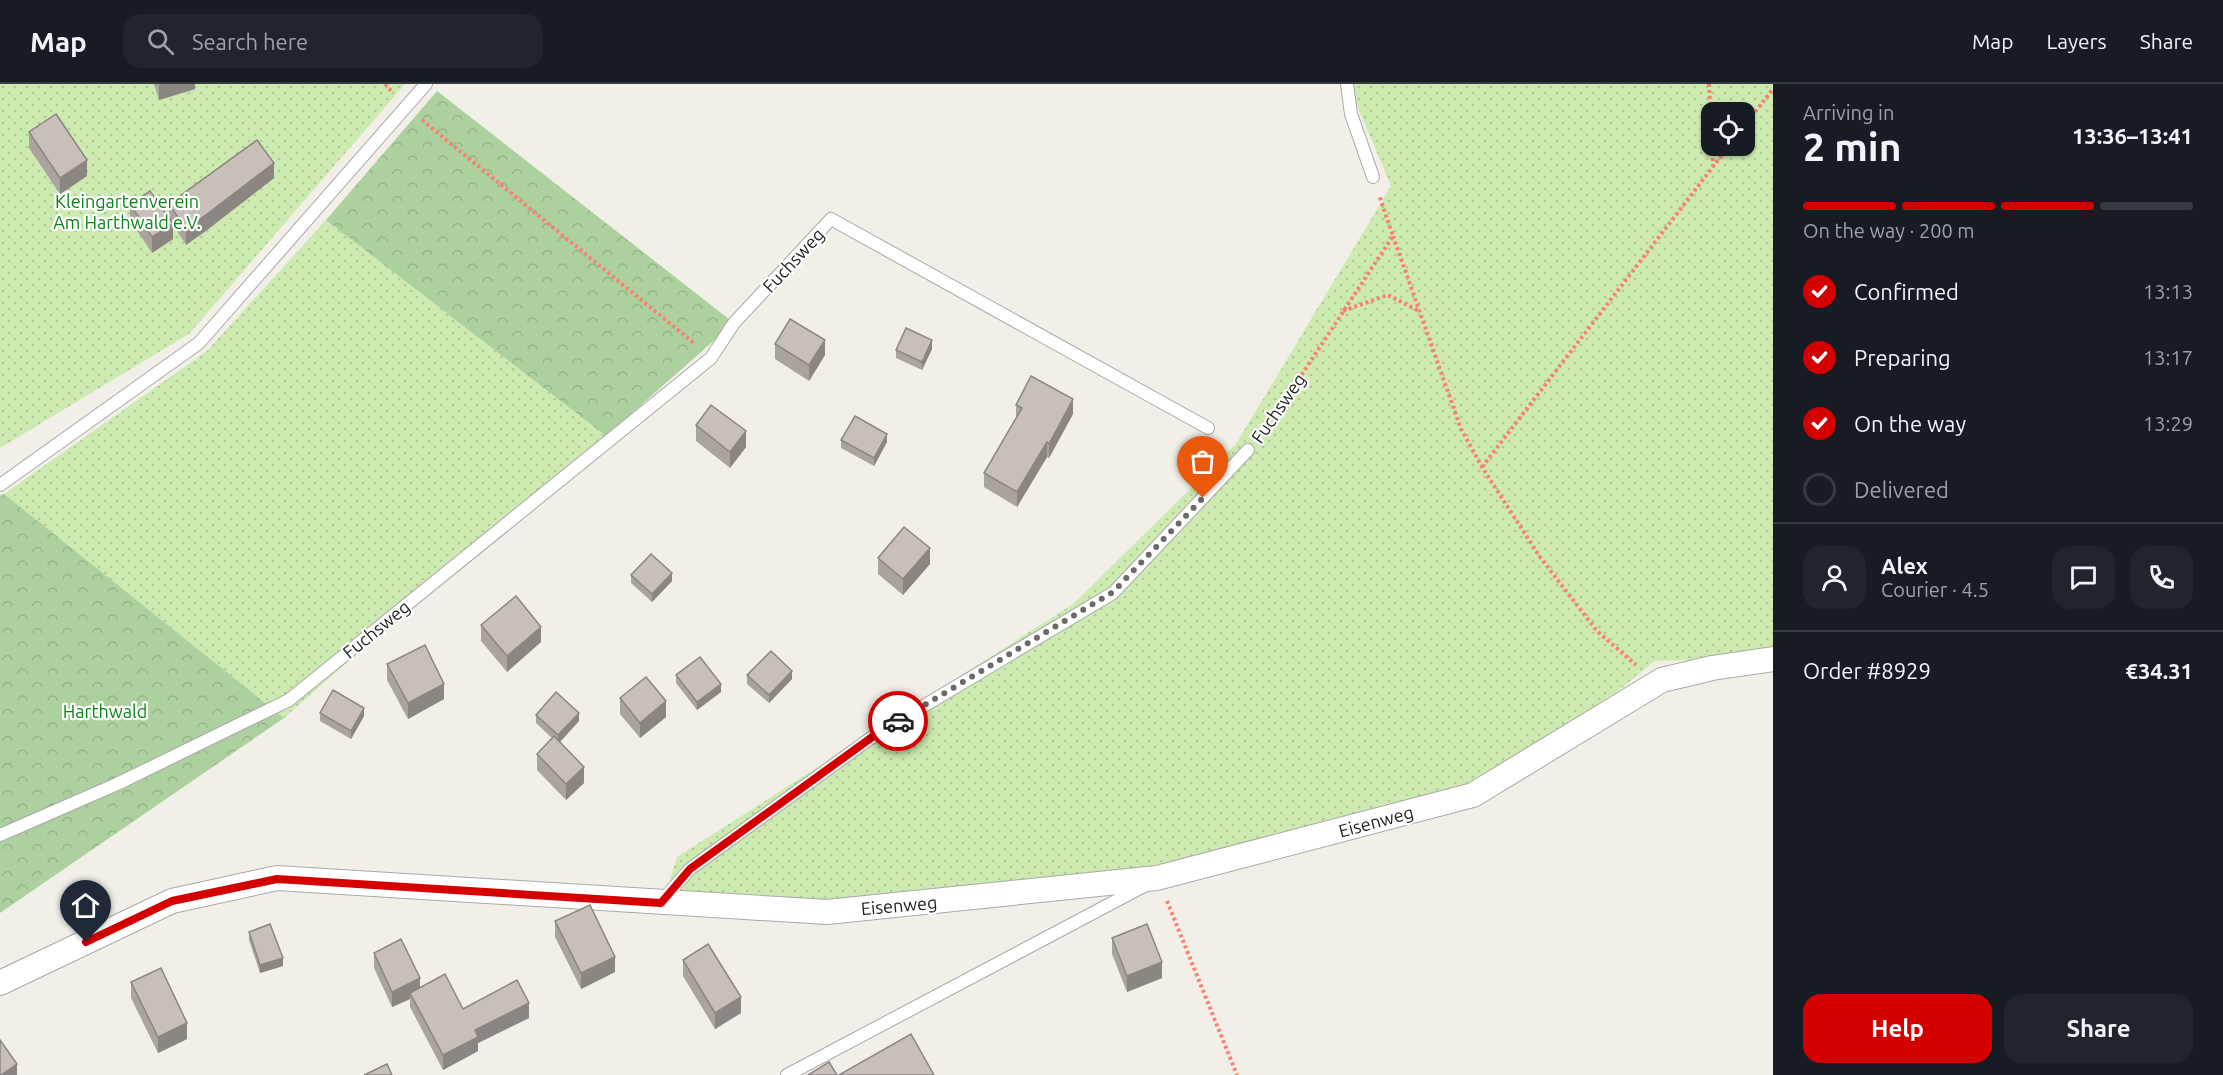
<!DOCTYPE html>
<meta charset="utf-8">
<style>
body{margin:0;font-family:Ubuntu,sans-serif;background:#20242c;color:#f1f3f6;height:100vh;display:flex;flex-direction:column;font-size:22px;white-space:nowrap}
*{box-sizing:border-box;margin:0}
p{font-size:20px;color:#9ea1a6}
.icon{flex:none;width:33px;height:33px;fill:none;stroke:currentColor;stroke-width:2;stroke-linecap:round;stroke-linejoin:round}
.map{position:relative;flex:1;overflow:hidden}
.sheet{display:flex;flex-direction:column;background:#171b24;width:450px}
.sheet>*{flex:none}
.fabs{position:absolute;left:1701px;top:18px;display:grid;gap:12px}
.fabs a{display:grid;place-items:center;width:54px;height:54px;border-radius:12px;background:#171b24;box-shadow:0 2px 4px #0004;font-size:30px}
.pin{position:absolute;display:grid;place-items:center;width:51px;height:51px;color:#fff;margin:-62px -26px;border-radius:50% 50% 50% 0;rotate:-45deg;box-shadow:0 0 6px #0007}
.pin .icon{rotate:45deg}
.courier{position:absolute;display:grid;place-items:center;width:60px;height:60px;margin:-30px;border:4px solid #d40000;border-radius:50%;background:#fff;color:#222;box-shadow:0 2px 8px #0007}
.headline em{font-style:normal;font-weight:600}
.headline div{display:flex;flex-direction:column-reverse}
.headline{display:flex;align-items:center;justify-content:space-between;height:102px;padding:0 30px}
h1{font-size:39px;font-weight:600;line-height:45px}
.bar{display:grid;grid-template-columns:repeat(4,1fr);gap:9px 6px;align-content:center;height:72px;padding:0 30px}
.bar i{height:8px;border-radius:4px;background:#363941}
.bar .current{background:#d40000}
.bar p{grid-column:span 4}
.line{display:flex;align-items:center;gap:15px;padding:0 30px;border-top:2px solid #363941}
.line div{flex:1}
.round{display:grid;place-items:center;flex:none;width:63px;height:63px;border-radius:18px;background:#20242c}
ol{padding:0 30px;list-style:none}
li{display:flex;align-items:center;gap:18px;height:66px}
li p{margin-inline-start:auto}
li .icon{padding:6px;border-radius:50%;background:#d40000;color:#fff;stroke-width:4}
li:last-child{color:#9ea1a6}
li i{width:33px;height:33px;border:3px solid #363941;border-radius:50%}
.button{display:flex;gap:12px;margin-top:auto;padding:12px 30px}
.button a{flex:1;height:69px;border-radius:18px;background:#d40000;color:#fff;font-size:24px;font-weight:600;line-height:69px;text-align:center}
.button a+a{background:#20242c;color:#f1f3f6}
header{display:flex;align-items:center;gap:36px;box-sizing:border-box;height:84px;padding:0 30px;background:#171b24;border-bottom:2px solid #363941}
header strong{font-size:28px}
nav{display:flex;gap:33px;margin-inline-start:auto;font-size:21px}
.search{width:420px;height:54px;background:#20242c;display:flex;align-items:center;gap:15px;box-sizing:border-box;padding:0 21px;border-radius:18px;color:#9ea1a6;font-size:22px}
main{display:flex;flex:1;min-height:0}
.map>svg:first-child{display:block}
</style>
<header>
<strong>Map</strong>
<div class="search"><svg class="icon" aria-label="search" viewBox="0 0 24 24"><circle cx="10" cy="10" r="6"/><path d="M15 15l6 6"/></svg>Search here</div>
<nav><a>Map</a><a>Layers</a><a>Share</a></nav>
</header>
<main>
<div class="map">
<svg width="1773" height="991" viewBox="0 0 1773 991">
<defs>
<pattern id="grass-dots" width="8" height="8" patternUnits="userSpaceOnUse" patternTransform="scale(1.5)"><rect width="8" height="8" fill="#cdebb0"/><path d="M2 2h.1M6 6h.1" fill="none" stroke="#b0c997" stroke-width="1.8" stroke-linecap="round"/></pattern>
<pattern id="forest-crowns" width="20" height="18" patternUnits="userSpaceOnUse" patternTransform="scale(1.5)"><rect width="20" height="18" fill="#add19e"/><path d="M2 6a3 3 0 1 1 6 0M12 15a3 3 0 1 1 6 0" fill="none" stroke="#95b388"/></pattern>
</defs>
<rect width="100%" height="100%" fill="#f2efe9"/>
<g fill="url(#grass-dots)" fill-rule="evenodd">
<path d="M 0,0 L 405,0 L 189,250 L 0,364 Z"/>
<path d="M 1348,0 L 1773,0 L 1773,565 L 1690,576 L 1655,577 L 1617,608 L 1461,705 L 1162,783 L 825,819 L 665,811 L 677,773 L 1073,520 L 1236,360 L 1391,102 ZM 1712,28 L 1744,28 L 1744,62 L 1712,62 Z"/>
<path d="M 326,136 L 606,352 L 284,634 L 4,410 L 207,267 Z"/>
</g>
<g fill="url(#forest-crowns)">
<path d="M 437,7 L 734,239 L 606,352 L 326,136 Z"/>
<path d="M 4,410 L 284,634 L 0,829 L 0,411 Z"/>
</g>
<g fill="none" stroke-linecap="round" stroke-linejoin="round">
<g stroke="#a9a9a9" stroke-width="14">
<g id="lane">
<path d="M 1347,0 L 1351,30 L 1373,93"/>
<path d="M 0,401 L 199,259 L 426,0"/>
<path d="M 0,751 L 117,700 L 289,616 L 711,274 L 734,239 L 831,135 L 1208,344"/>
<path d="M 661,818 L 690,785 L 875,651 L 1113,509 L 1248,366"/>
<path d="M 787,991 L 1144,802"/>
</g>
</g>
<g stroke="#a9a9a9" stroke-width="26">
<path id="street" d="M 0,899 L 172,817 L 277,794 L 827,828 L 1157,794 L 1473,711 L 1662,596 L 1712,584 L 1773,575"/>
</g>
<g stroke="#fa8072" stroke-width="4" stroke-dasharray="3 3" stroke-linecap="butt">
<path d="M 385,0 L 393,9"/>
<path d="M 1709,0 L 1712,53"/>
<path d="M 422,36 L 695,260"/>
<path d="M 1744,42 L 1773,5"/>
<path d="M 1712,62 L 1713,82"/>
<path d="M 1393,152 L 1461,345 L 1482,383 L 1540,473 L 1597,547 L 1636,581"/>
<path d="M 1343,227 L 1388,211 L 1419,227"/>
<path d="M 1262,351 L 1393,152 L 1379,111"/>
<path d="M 1482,383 L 1729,62"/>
<path d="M 1167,817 L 1237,991"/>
</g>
<use href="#lane" stroke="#fff" stroke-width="12"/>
<use href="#street" stroke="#fff" stroke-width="24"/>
</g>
<g fill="#aba49e">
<path d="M 154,0 L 195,0 L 195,5 L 159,16 Z"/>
<path d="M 29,48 L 87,92 L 60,110 L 29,64 Z"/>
<path d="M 274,94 L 207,146 L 186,161 L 173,141 L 173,155 L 152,169 L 130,136 L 130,120 L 169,134 L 169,120 Z"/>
<path d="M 775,260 L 825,271 L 809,297 L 775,275 Z"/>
<path d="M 932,265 L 922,286 L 896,274 L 896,266 Z"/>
<path d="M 1016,321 L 1073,330 L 1049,374 L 1047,373 L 1017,423 L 984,403 L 984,389 L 1016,335 Z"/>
<path d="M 696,341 L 746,363 L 730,384 L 696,357 Z"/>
<path d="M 841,356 L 887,358 L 874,382 L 841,364 Z"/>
<path d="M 878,474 L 930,480 L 903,511 L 878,490 Z"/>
<path d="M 631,491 L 672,497 L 652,518 L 631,499 Z"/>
<path d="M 481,541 L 541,558 L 507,588 L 481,557 Z"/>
<path d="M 387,580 L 444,615 L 408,635 L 387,596 Z"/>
<path d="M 676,591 L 721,608 L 697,626 L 676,599 Z"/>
<path d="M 747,591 L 792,595 L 769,619 L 747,600 Z"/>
<path d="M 620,614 L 666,633 L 640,654 L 620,630 Z"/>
<path d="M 320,629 L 364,632 L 351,655 L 320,637 Z"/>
<path d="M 536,631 L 579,637 L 560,658 L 584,699 L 566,716 L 537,686 L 537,670 L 552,654 L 536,639 Z"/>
<path d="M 555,837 L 615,888 L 581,905 L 555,853 Z"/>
<path d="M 249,848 L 283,882 L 260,889 L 249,856 Z"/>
<path d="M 1112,854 L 1162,894 L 1127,908 L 1112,870 Z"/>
<path d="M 374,869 L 420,903 L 463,925 L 529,934 L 478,959 L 478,967 L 443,986 L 410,923 L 410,915 L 392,923 L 374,884 Z"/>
<path d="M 683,876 L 741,929 L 715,945 L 683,892 Z"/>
<path d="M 131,898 L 187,955 L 158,969 L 131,914 Z"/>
</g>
<g fill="#8b8681">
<path d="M 161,0 L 195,0 L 195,5 L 159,16 L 159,1 Z"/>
<path d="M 87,76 L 87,92 L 60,110 L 60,94 Z"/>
<path d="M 274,79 L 274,94 L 207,146 L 186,161 L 186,145 Z"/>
<path d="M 173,140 L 173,155 L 152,169 L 152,153 Z"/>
<path d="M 825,256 L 825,271 L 809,297 L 809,281 Z"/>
<path d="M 932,256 L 932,265 L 922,286 L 922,278 Z"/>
<path d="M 1073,315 L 1073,330 L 1049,374 L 1049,360 Z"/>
<path d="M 746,347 L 746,363 L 730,384 L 730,368 Z"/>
<path d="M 887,350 L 887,358 L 874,382 L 874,374 Z"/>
<path d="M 1047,358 L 1047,373 L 1017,423 L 1017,408 Z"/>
<path d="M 930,464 L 930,480 L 903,511 L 903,495 Z"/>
<path d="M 672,489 L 672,497 L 652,518 L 652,510 Z"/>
<path d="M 541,543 L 541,558 L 507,588 L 507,572 Z"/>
<path d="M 792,587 L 792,595 L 769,619 L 769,611 Z"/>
<path d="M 444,600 L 444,615 L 408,635 L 408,619 Z"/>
<path d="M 721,600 L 721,608 L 697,626 L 697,618 Z"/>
<path d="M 666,617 L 666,633 L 640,654 L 640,639 Z"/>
<path d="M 364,624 L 364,632 L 351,655 L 351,647 Z"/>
<path d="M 579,629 L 579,637 L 558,660 L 558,651 Z"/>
<path d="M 584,683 L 584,699 L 566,716 L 566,700 Z"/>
<path d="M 615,873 L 615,888 L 581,905 L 581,889 Z"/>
<path d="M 283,874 L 283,882 L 260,889 L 260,881 Z"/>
<path d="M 1162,878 L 1162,894 L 1127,908 L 1127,892 Z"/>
<path d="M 420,894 L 420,910 L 410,909 L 410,915 L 392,923 L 392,908 Z"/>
<path d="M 741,913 L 741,929 L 715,945 L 715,929 Z"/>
<path d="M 529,919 L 529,934 L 478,959 L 478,967 L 443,986 L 443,971 L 475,946 Z"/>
<path d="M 187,939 L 187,955 L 158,969 L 158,953 Z"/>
<path d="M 17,980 L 17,991 L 1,991 Z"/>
</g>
<g fill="#c7bfb8" stroke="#8b8681" stroke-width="1.5">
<path d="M 56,30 L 87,76 L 60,94 L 29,48 Z"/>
<path d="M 257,56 L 274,79 L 207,130 L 186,145 L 169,120 Z"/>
<path d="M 150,107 L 173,140 L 152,153 L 130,120 Z"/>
<path d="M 790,235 L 825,256 L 809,281 L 775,260 Z"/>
<path d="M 906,244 L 932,256 L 922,278 L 896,266 Z"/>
<path d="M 1031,292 L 1073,315 L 1049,360 L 1047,358 L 1017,408 L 984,389 L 1022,324 L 1016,321 Z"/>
<path d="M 711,321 L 746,347 L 730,368 L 696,341 Z"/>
<path d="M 855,332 L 887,350 L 874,374 L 841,356 Z"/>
<path d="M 904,443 L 930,464 L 903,495 L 878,474 Z"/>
<path d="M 651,470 L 672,489 L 652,510 L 631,491 Z"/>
<path d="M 516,512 L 541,543 L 507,572 L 481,541 Z"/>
<path d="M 425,561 L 444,600 L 408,619 L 387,580 Z"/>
<path d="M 771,567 L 792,587 L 769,611 L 747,591 Z"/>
<path d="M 700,573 L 721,600 L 697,618 L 676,591 Z"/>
<path d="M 646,593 L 666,617 L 640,639 L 620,614 Z"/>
<path d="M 333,606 L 364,624 L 351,647 L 320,629 Z"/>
<path d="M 556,608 L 579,629 L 558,651 L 536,631 Z"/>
<path d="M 554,652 L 584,683 L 566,700 L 537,670 Z"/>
<path d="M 590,821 L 615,873 L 581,889 L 555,837 Z"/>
<path d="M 270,840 L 283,874 L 260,881 L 249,848 Z"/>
<path d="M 1147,840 L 1162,878 L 1127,892 L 1112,854 Z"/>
<path d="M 401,855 L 420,894 L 392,908 L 374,869 Z"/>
<path d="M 708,860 L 741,913 L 715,929 L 683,876 Z"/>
<path d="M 161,884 L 187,939 L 158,953 L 131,898 Z"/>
<path d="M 445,890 L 463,925 L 517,896 L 529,919 L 475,946 L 478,953 L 443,971 L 410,909 Z"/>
<path d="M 911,950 L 934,991 L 839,991 Z"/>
<path d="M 0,956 L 17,980 L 1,991 L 0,991 Z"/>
<path d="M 829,978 L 837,991 L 808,991 Z"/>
<path d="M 387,980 L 392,991 L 364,991 Z"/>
</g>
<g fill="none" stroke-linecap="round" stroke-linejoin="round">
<path stroke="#6b6a68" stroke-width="6" stroke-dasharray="0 10.8" d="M 898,637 L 1113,508 L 1203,414"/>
<path stroke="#d40000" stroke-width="8" d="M 86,858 L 172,817 L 277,795 L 661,819 L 690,785 L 875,651 L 898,637"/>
</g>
<g text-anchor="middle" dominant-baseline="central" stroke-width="4.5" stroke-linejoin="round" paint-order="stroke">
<g font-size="18" fill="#0c8416" stroke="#fff">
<text x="127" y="117">Kleingartenverein<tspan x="127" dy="21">Am Harthwald e.V.</tspan></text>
<text x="105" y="627">Harthwald</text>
</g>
<g font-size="18" fill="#222" stroke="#fff">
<text transform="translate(793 176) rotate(-47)">Fuchsweg</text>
<text transform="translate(1278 324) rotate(-55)">Fuchsweg</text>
<text transform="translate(376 545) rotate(-39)">Fuchsweg</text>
<text transform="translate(1376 737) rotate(-15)">Eisenweg</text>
<text transform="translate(899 821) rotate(-5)">Eisenweg</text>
</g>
</g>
</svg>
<div class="fabs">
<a><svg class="icon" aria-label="locate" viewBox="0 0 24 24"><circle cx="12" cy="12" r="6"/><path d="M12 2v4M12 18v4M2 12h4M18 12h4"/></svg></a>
</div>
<div class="pin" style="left:1203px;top:414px;background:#ea580c"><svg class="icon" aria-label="bag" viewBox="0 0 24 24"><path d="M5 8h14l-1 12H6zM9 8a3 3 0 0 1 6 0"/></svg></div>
<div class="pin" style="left:86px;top:858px;background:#1f2937"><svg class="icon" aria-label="home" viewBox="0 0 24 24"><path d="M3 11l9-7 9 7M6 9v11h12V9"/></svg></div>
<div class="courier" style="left:898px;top:637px"><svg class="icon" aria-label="car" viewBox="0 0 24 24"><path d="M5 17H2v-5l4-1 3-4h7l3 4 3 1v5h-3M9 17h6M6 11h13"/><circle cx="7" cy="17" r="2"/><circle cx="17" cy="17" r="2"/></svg></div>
</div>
<section class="sheet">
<div class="headline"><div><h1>2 min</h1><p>Arriving in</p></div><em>13:36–13:41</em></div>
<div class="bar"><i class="current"></i><i class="current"></i><i class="current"></i><i></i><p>On the way · 200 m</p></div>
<ol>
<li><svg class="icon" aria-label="check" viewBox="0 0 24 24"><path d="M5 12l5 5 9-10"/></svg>Confirmed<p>13:13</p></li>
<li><svg class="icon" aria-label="check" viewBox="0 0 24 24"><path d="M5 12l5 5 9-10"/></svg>Preparing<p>13:17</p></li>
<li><svg class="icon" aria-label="check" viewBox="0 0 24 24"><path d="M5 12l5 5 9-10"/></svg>On the way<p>13:29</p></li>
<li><i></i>Delivered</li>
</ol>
<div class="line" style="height:108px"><a class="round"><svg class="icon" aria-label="person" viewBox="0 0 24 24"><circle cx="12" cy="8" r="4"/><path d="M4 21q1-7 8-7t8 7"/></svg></a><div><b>Alex</b><p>Courier · 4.5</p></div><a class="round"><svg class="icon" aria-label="chat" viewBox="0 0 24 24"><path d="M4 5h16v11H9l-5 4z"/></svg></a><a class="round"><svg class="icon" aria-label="phone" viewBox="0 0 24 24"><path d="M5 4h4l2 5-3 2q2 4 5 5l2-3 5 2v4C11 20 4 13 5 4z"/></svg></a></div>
<div class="line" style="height:78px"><div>Order #8929</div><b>€34.31</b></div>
<div class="button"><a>Help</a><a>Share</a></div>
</section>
</main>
